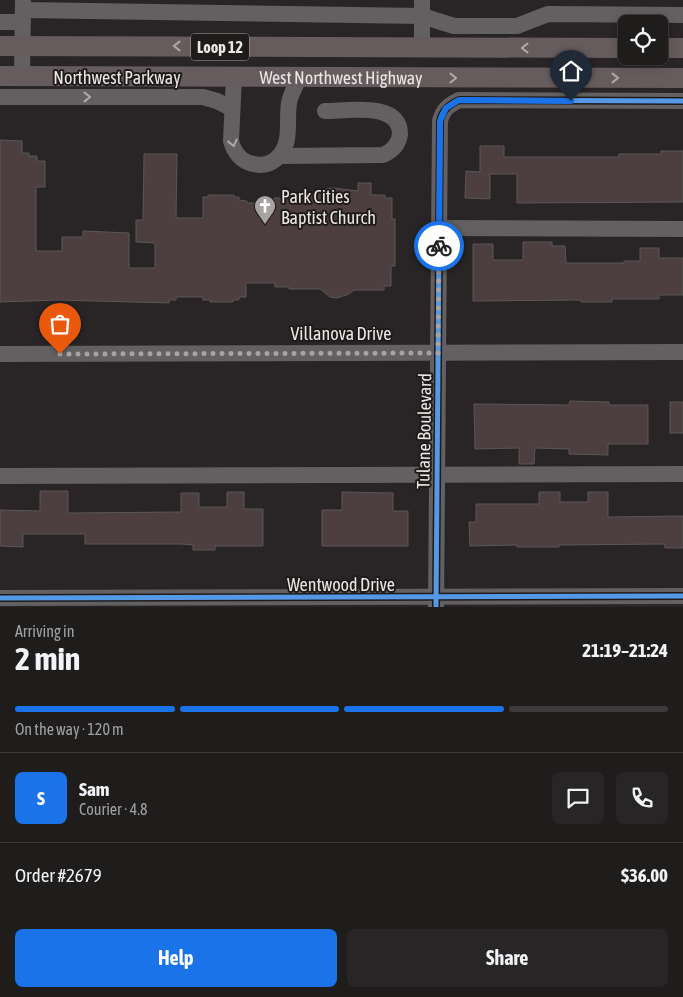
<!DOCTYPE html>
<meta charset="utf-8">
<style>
body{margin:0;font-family:"Asap Condensed",sans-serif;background:#272525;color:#f1f3f6;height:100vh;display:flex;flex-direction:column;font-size:19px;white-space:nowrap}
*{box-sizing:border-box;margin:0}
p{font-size:16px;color:#a1a1a3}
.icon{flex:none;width:28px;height:28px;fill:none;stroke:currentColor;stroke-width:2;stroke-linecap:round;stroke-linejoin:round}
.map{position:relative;height:607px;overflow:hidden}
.panel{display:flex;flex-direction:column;background:#1f1c1c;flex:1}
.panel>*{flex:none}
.fabs{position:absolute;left:618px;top:15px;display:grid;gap:10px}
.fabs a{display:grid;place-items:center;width:50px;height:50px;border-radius:8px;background:#1f1c1c;box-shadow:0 2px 12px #0003,0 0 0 1px #3c3a3b;font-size:25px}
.pin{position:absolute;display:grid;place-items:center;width:42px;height:42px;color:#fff;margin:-51px -21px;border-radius:50% 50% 50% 0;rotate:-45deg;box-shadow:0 0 5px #0007}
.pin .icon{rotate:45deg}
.courier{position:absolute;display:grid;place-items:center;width:50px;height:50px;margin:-25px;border:4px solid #1a73e8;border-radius:50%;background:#fff;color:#222;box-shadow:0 1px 6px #0007}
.summary em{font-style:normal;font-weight:700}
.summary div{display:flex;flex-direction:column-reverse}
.summary{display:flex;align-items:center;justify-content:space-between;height:85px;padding:0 15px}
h1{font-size:32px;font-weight:700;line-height:38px}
.bar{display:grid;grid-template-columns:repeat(4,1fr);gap:8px 5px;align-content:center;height:60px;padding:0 15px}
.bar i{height:6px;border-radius:4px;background:#3c3a3b}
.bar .on{background:#1a73e8}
.bar p{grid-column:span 4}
.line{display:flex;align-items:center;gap:12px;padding:0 15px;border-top:1px solid #3c3a3b}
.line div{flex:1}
.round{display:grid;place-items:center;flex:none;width:52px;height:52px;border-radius:8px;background:#272525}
.action{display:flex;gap:10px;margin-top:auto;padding:10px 15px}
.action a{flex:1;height:58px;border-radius:8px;background:#1a73e8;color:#fff;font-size:20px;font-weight:700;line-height:58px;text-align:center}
.action a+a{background:#272525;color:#f1f3f6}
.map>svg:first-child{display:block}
</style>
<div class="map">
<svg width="683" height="607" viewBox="0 0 683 607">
<rect width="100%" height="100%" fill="#292526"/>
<g fill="#4d3e40" stroke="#5a5758">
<path d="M 0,140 L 22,141 L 22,153 L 29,153 L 29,156 L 37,156 L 37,161 L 45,161 L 45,187 L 36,187 L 36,251 L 62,251 L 62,237 L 83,237 L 83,231 L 129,233 L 129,268 L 155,268 L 155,243 L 136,242 L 136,220 L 143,220 L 144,154 L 177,154 L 176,218 L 203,218 L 203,197 L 208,197 L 208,195 L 234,195 L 234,197 L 239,197 L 239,200 L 247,201 L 247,203 L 274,203 L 274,198 L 288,198 L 288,194 L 315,194 L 324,189 L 334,188 L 358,191 L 358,183 L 371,183 L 371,195 L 385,195 L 385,198 L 392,198 L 392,219 L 395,219 L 395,266 L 391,266 L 391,286 L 384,286 L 384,290 L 354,290 L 349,294 L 337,298 L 330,297 L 320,289 L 289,289 L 289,287 L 275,287 L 275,283 L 246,283 L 246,297 L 239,297 L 239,300 L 233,300 L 233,302 L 210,302 L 210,300 L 203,300 L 203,297 L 176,297 L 176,300 L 169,300 L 169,303 L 58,300 L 0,302 Z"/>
<path d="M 480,146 L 504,146 L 504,157 L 619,157 L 619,154 L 661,154 L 661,151 L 683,151 L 683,202 L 517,203 L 517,174 L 490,174 L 490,199 L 465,198 L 466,171 L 480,172 Z"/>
<path d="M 523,242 L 552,242 L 552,246 L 565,246 L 566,263 L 624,263 L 624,261 L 640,261 L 640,248 L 659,248 L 659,258 L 683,258 L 683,295 L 659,295 L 659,299 L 612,299 L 612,302 L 581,302 L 581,300 L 473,301 L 473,244 L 493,244 L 493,260 L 523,260 Z"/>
<path d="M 570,401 L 609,402 L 609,405 L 648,405 L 648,444 L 608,444 L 608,455 L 569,454 L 569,449 L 535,448 L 534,464 L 519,464 L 519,448 L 475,449 L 474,404 L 569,405 Z"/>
<rect x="670" y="402" width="13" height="31"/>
<path d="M 40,491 L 68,491 L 68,513 L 181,512 L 181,493 L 199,493 L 199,507 L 227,507 L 227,492 L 244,492 L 244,509 L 263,509 L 263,546 L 215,546 L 215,550 L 193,550 L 193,545 L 181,544 L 85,544 L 85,534 L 23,534 L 23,547 L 0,546 L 0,510 L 40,511 Z"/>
<path d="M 342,492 L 393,493 L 393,511 L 408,511 L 408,546 L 322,546 L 322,510 L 342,510 Z"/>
<path d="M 539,492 L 560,492 L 560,502 L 588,502 L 588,492 L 608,492 L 608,517 L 683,516 L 683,548 L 665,548 L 664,544 L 559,545 L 559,547 L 517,547 L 517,545 L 470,546 L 469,522 L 476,522 L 476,504 L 539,504 Z"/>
</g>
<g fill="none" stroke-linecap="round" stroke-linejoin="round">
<g stroke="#626060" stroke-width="16">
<path d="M 422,0 L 422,47"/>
<path d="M 23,10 L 422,16 L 454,26 L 517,26 L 548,14 L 683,15"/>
<path d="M 0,22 L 23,22"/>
<path d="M 22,77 L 23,0"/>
<path d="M 234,77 L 231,141 C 234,152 241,162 254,164 C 262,166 270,164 276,159 C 293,145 286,122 289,103 C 290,95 296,86 299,78"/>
<path d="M 0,97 L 203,97 L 217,101 L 231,108"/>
<path d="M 280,156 L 383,155 C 392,151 399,144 400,134 C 400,101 347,111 325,111"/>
<path d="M 439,228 L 683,229"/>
<path d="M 0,354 L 683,352"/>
<path d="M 0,476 L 683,474"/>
<path d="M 0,598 L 683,596"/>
<path d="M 436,607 L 440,121 C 443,109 449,105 459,100 L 683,101"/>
</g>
<g stroke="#665c5e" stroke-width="20">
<path d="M 0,46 L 626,48"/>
<path d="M 659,48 L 683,48"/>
<path id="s1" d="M 0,76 L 683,78"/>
</g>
<g stroke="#201b1b" stroke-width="8">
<g id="cycleway">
<path d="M 0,598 L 683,596"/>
<path d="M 436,607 L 440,121 C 443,109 449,105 459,100 L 683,101"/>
</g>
</g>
<use href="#cycleway" stroke="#5399e6" stroke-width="5"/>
</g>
<defs><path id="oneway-chevron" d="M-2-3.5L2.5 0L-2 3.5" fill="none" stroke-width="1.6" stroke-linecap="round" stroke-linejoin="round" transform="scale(1.25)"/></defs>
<g stroke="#afa8a9">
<use href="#oneway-chevron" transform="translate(177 46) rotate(-180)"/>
<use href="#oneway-chevron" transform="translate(525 48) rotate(-180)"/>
<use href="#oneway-chevron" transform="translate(453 78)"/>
<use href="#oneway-chevron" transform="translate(615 78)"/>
</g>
<g stroke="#adaaaa">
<use href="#oneway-chevron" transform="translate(87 97)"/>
<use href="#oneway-chevron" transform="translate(233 143) rotate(76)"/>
</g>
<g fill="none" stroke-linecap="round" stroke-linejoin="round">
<path stroke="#a7a3a3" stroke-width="5" stroke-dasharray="0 9" d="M 60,354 L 438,353 L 439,246"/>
<path stroke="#1a73e8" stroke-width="6" d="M 439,246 L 440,121 L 446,108 L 459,100 L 571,101"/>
</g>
<defs>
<g id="church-pin" transform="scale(1.125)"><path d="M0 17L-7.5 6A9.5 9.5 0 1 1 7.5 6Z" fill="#a7a3a3" stroke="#201b1b"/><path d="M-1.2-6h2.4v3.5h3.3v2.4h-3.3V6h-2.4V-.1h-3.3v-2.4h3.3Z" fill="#fff"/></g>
</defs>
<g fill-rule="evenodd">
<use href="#church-pin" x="265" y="206"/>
</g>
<g text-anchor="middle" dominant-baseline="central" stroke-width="4" stroke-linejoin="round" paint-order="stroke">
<rect fill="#201b1b" stroke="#aeaaaa" stroke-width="1" x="191" y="33.5" width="58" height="27" rx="4"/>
<g font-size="16" font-weight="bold" fill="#ebe7e7">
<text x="220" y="47">Loop 12</text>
</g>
<g font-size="18" fill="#ebe7e7" stroke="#201b1b">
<text x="117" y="77">Northwest Parkway</text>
<text stroke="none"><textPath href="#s1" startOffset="341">West Northwest Highway</textPath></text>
<text x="341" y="333">Villanova Drive</text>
<text transform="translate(424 431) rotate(-89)">Tulane Boulevard</text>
<text x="341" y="584">Wentwood Drive</text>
</g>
<g font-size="18" fill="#ebe7e7" stroke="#201b1b" text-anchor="start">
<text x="281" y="196">Park Cities<tspan x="281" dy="21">Baptist Church</tspan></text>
</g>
</g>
</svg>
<div class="fabs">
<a><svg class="icon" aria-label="locate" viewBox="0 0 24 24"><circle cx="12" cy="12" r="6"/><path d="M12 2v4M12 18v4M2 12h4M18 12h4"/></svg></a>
</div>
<div class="pin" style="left:60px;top:354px;background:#ea580c"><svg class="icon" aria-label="bag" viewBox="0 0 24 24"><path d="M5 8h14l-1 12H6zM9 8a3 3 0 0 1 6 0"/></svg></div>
<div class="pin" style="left:571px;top:101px;background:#1f2937"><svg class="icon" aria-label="home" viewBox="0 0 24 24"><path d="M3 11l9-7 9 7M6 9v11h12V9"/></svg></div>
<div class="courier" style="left:439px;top:246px"><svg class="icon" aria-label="bike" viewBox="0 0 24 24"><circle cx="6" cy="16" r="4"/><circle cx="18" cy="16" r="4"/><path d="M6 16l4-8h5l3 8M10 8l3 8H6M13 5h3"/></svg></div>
</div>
<section class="panel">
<div class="summary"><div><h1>2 min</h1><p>Arriving in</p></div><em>21:19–21:24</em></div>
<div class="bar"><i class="on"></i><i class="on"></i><i class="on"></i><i></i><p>On the way · 120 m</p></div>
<div class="line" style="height:90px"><b class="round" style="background:#1a73e8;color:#fff">S</b><div><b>Sam</b><p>Courier · 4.8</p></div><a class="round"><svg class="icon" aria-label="chat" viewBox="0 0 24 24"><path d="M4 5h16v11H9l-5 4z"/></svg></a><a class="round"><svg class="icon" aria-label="phone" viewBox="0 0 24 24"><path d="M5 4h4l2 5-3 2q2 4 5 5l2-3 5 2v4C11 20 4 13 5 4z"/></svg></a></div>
<div class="line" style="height:65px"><div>Order #2679</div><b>$36.00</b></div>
<div class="action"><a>Help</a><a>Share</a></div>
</section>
